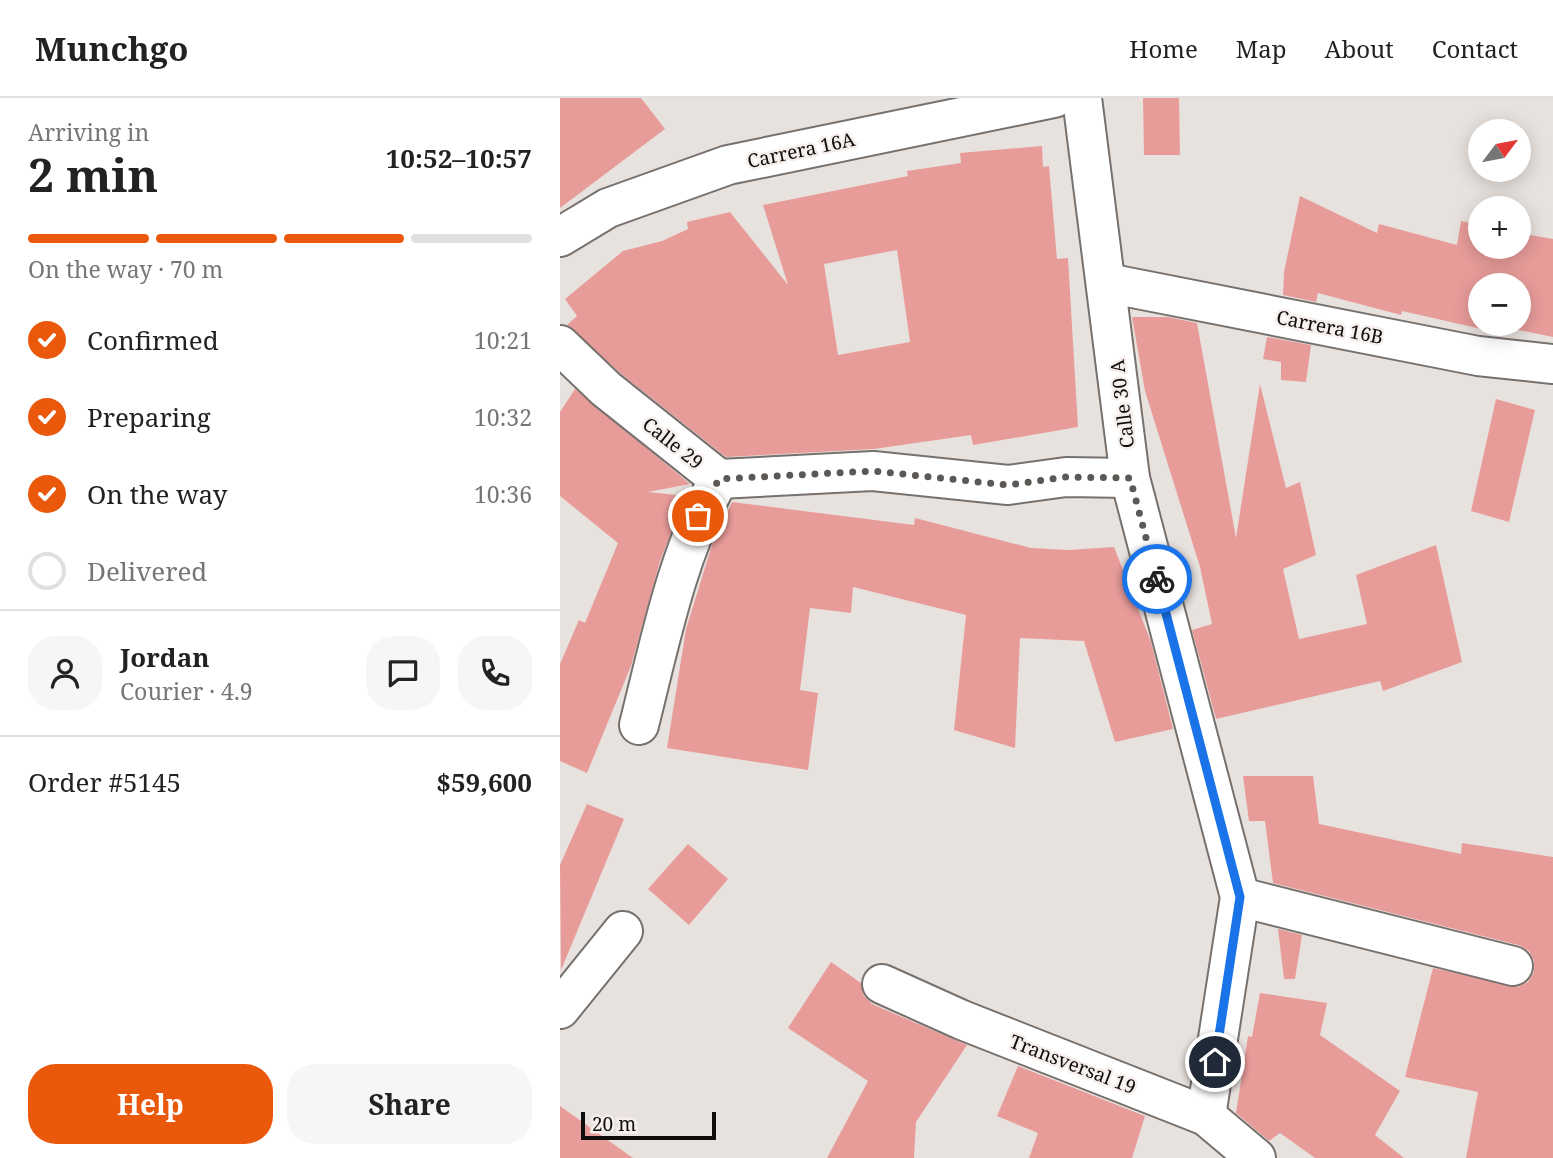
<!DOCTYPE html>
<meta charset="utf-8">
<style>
body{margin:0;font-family:"Noto Serif",serif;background:#f6f6f6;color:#222;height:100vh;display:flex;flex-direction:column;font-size:26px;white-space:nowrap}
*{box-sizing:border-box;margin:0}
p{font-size:23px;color:#767676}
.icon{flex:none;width:38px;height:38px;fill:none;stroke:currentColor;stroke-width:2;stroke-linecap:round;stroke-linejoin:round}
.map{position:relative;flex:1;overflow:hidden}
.sheet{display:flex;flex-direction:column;background:#fff;width:560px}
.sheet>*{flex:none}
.needle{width:46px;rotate:58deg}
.buttons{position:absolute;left:908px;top:21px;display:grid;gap:14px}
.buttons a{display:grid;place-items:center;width:63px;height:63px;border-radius:50%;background:#fff;box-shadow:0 4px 18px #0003;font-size:35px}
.scale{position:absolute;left:21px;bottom:18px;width:135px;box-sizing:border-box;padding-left:7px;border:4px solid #0f0d0c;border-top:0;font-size:19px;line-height:24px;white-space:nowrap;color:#0f0d0c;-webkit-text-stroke:5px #f6efeb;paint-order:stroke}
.pin{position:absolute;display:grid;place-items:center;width:60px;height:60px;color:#fff;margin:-30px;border:4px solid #fff;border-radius:50%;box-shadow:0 2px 7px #0007}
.courier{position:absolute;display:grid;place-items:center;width:70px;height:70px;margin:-35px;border:5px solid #1a73e8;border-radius:50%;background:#fff;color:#222;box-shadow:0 2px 9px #0007}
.head em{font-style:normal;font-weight:700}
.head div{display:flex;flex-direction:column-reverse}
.head{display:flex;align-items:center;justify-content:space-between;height:119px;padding:0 28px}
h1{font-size:46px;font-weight:700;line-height:52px}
.bar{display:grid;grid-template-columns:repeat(4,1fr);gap:10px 7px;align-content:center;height:84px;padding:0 28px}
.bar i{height:9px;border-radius:5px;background:#e0e0e0}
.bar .active{background:#ea580c}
.bar p{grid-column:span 4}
.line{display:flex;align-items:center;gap:18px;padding:0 28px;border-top:2px solid #e0e0e0}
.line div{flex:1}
.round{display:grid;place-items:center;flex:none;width:74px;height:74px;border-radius:28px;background:#f6f6f6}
ol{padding:0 28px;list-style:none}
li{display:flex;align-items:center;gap:21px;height:77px}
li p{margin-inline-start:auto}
li .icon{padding:7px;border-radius:50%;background:#ea580c;color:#fff;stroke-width:4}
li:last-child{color:#767676}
li i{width:38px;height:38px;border:4px solid #e0e0e0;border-radius:50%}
.button{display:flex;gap:14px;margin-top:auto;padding:14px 28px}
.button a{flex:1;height:80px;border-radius:28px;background:#ea580c;color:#fff;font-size:28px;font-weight:700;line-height:80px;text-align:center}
.button a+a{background:#f6f6f6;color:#222}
header{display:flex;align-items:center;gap:42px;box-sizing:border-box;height:98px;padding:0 35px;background:#fff;border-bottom:2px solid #e0e0e0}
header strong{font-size:33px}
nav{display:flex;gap:38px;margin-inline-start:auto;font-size:24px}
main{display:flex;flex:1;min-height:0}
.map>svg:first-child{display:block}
</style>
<header>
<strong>Munchgo</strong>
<nav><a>Home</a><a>Map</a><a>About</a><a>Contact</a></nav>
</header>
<main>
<section class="sheet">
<div class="head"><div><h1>2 min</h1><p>Arriving in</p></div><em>10:52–10:57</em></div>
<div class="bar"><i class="active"></i><i class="active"></i><i class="active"></i><i></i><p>On the way · 70 m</p></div>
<ol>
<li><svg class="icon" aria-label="check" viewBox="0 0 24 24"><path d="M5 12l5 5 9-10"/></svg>Confirmed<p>10:21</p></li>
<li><svg class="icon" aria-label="check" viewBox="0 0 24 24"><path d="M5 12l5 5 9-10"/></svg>Preparing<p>10:32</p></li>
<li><svg class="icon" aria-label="check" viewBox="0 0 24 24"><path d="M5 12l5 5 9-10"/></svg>On the way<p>10:36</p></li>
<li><i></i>Delivered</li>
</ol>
<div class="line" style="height:126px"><a class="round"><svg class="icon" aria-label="person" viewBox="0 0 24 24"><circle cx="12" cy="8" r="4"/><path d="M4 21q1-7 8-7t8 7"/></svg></a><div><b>Jordan</b><p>Courier · 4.9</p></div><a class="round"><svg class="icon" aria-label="chat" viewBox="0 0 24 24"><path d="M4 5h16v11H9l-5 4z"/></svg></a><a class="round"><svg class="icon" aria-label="phone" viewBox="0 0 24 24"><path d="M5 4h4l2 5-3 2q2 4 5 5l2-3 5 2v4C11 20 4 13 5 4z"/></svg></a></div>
<div class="line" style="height:91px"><div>Order #5145</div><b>$59,600</b></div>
<div class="button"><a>Help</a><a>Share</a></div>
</section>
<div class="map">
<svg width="993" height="1060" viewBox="0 0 993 1060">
<rect width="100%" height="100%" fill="#e8e2de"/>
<g fill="#e89c9a" fill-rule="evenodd">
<path d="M 0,0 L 81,0 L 105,31 L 0,110 Z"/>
<path d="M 583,0 L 619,0 L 620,57 L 584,57 Z"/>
<path d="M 482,48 L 483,69 L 489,68 L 497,161 L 508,160 L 518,329 L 413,347 L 411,337 L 314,351 L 166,359 L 60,275 L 7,227 L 17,218 L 5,201 L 63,153 L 102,143 L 128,131 L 127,124 L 170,114 L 228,187 L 203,107 L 348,78 L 347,73 L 401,65 L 400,55 ZM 337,152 L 350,244 L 278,257 L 264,166 Z"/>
<path d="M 740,98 L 817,135 L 819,126 L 897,147 L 901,123 L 920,127 L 920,149 L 959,149 L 959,135 L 993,141 L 993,239 L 929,226 L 959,226 L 959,187 L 920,187 L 920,226 L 927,226 L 926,232 L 842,213 L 841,217 L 758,195 L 756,204 L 723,197 L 724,174 Z"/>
<path d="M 572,219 L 608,219 L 637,225 L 676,440 L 700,286 L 726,390 L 740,384 L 756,457 L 723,471 L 739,541 L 807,526 L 796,477 L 876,447 L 902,564 L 823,593 L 820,583 L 656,621 L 632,532 L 652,526 L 640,469 L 585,293 Z"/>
<path d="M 707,239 L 751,247 L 746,284 L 721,282 L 721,264 L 703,261 Z"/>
<path d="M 15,291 L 130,386 L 88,394 L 126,398 L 100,463 L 71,568 L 27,675 L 0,663 L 0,566 L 19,522 L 25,525 L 58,445 L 0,398 L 0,314 Z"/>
<path d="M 936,301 L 975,312 L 949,424 L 911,413 Z"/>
<path d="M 172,404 L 354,427 L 355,420 L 471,450 L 509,452 L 554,449 L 591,544 L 613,631 L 555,644 L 524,543 L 460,540 L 455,650 L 394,632 L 406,517 L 293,489 L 291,515 L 250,510 L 240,592 L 258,595 L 248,672 L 107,650 L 126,531 L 152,447 Z"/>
<path d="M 683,678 L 753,678 L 759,726 L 901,756 L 902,745 L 993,759 L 993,1060 L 906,1060 L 918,994 L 845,979 L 873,870 L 958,889 L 968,884 L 974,874 L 974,863 L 969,853 L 958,847 L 713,785 L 705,723 L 689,723 Z"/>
<path d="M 27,706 L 64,721 L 1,872 L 0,767 Z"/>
<path d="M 128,746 L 168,781 L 129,827 L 88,791 Z"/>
<path d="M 718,831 L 742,837 L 735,881 L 724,881 Z"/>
<path d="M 271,864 L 301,885 L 304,898 L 312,906 L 407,947 L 356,1024 L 354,1060 L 267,1060 L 308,983 L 228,930 Z"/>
<path d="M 700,895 L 767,905 L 760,937 L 840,993 L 815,1037 L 844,1060 L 755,1060 L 720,1035 L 709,1043 L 676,1015 L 688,938 L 692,939 Z"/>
<path d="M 458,968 L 585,1018 L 572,1060 L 469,1060 L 478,1035 L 437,1018 Z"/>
<path d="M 0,1008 L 73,1060 L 0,1060 Z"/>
</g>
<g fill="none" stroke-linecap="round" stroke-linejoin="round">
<g stroke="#77716e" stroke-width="42">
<g id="minor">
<path d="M 522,0 L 570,380 L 680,799 L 646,1018"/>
<path d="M 0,139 L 48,110 L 168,67 L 494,0"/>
<path d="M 547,185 L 918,258 L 993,266"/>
<path d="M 0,247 L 46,291 L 159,381"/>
<path d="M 159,381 L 313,373 L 448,387 L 506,379 L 570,380"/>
<path d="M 79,627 C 100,544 117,456 159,381"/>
<path d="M 680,799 L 953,868"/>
<path d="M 322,886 L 402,922 L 646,1018 L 696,1060"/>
<path d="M 0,911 L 63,833"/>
</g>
</g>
<use href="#minor" stroke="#fff" stroke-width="38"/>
</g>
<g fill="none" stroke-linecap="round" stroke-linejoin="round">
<path stroke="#5b5856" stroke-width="7" stroke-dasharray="0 12.6" d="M 138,418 L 159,381 L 313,373 L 448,387 L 506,379 L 570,380 L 597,481"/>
<path stroke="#1a73e8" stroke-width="9" d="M 597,481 L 680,799 L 655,964"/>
</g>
<g text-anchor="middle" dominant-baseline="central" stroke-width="5" stroke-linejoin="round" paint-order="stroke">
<g font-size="19" fill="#0f0d0c" stroke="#f6efeb">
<text transform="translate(241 52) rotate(-12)">Carrera 16A</text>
<text transform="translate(770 229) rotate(11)">Carrera 16B</text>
<text transform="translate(562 306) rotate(-97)">Calle 30 A</text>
<text transform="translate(113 345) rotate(38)">Calle 29</text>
<text transform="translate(513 966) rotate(21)">Transversal 19</text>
</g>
</g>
</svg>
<div class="buttons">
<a><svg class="needle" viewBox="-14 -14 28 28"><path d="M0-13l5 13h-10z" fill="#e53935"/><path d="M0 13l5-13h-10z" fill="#767676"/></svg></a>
<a>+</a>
<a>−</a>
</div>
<div class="scale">20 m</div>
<div class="pin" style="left:138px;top:418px;background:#ea580c"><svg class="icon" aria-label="bag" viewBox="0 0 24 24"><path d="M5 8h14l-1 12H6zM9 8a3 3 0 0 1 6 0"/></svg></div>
<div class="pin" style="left:655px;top:964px;background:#1f2937"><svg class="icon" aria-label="home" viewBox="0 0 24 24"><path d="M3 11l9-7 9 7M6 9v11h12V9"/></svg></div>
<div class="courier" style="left:597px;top:481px"><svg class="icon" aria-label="bike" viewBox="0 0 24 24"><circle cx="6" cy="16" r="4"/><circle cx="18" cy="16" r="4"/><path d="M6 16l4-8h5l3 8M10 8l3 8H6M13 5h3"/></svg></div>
</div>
</main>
